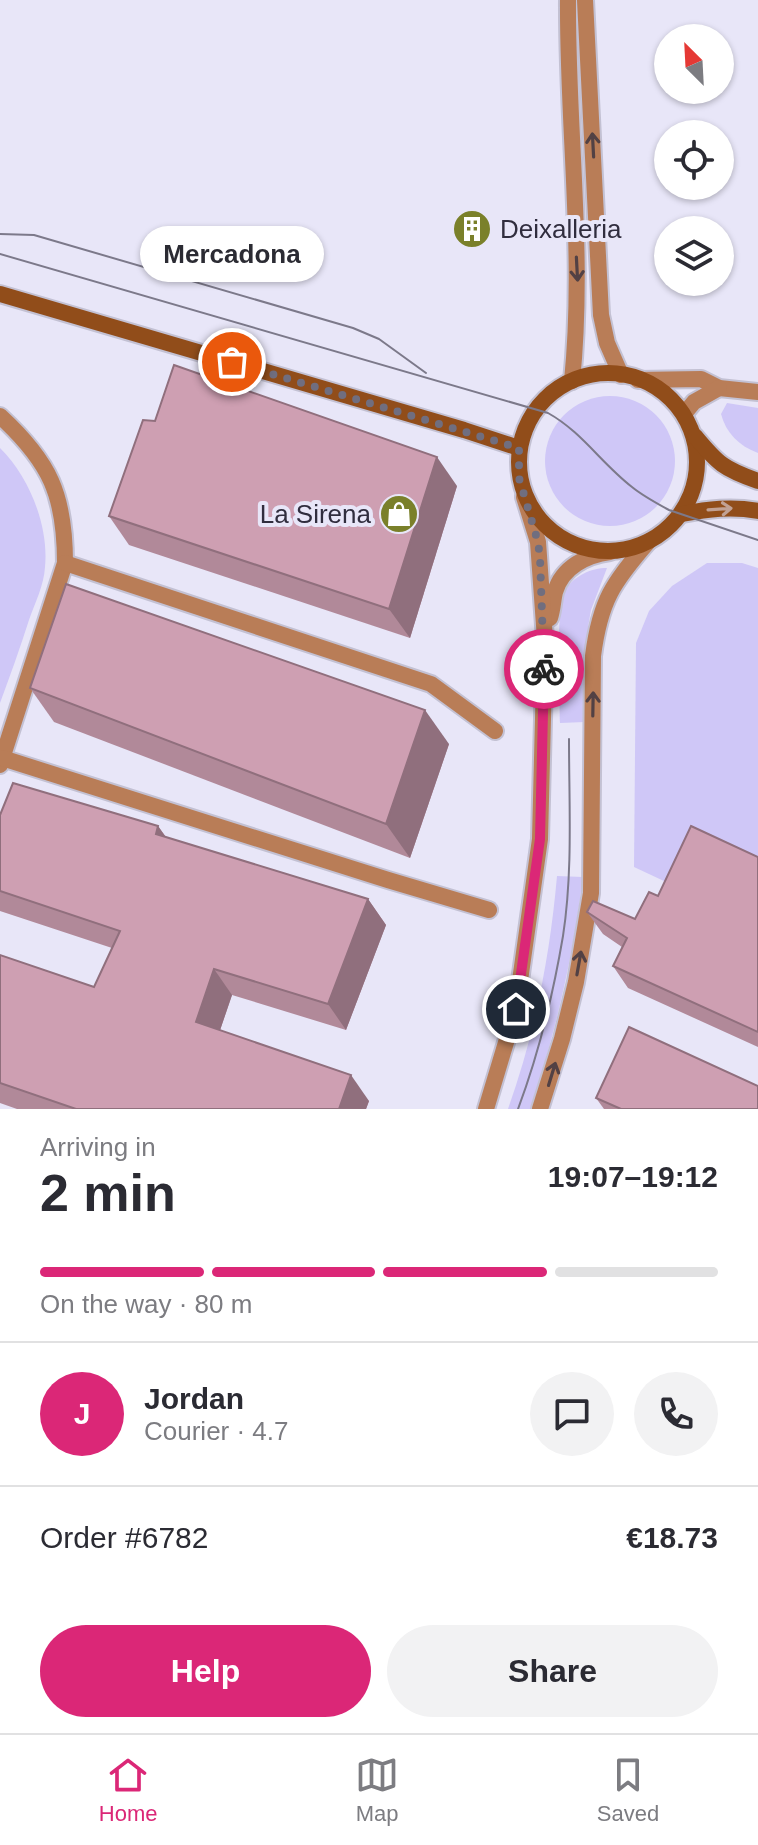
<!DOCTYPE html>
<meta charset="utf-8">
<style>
body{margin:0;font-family:Arial,sans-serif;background:#f2f2f3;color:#2b2b33;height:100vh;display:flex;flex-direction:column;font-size:30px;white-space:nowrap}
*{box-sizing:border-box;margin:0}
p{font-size:26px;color:#7c7c81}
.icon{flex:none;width:44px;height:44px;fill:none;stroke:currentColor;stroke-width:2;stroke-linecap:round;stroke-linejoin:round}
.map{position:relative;height:1109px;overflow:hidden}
.details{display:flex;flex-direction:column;background:#fff;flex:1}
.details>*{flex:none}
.needle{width:52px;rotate:336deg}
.buttons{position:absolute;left:654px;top:24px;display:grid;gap:16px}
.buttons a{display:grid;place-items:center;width:80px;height:80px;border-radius:50%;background:#fff;box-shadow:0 2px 6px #0004;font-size:40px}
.pin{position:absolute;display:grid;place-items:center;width:68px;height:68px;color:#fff;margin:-34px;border:4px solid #fff;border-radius:50%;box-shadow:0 2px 8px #0007}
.courier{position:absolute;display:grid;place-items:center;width:80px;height:80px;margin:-40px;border:6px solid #db2777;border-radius:50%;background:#fff;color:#222;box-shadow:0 2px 10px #0007}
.bubble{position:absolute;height:56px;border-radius:28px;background:#fff;box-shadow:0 2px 6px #0004;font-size:26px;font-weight:800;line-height:56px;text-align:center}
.summary em{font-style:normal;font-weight:800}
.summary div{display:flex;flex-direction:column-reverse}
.summary{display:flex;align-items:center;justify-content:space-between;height:136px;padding:0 40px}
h1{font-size:52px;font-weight:800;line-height:60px}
.bar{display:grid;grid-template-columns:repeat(4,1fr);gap:12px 8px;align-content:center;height:96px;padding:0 40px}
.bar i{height:10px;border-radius:6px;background:#e1e1e2}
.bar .on{background:#db2777}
.bar p{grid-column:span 4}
.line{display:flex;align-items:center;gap:20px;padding:0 40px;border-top:2px solid #e1e1e2}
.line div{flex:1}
.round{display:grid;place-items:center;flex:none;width:84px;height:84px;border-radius:42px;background:#f2f2f3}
.button{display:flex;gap:16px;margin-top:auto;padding:16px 40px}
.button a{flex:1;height:92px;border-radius:48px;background:#db2777;color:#fff;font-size:32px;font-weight:800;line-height:92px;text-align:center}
.button a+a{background:#f2f2f3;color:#2b2b33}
.dock{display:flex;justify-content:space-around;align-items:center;height:112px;border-top:2px solid #e1e1e2;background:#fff;font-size:22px;color:#7c7c81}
.dock a{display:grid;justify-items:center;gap:4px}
.dock .on{color:#db2777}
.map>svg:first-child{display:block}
</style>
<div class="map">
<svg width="758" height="1109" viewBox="0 0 758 1109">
<rect width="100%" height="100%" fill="#e8e6f8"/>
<g fill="#cfc7f7">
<circle cx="610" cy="461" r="65"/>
<path d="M 727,403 L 758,408 L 758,453 C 739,446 726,433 721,414 Z"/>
<path d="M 0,448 C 29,476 49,526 45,567 C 44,585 35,603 29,620 C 20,648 10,676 0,703 Z"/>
<path d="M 707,563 L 742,563 L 758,568 L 758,925 L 634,867 L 636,643 L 649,611 L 672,586 Z"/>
<path d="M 607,568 L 591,610 L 588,627 L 585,722 L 560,723 C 560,695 555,612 565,591 C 573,576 591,568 607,568 Z"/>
<path d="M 557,876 L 583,877 C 573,956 556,1033 530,1109 L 508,1109 C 535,1033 550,956 557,876 Z"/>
</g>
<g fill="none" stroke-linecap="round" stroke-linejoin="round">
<g stroke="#c3c1d3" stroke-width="20">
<g id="street">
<path d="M 568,0 C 567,127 585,254 572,381"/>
<path d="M 585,0 L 601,315 L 607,343 L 621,375"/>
<path d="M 638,380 L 701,379 L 719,388 L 758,392"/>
<path d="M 684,414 L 694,402 L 719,388"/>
<path d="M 0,416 C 50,462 65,495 65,563 L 0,765"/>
<path d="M 65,563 L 431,684 L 495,731"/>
<path d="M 550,618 C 553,609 553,600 555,592 C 562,567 587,555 610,552"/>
<path d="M 2,758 L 388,880 L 489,910"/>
<path d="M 486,1109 L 516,1009 L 540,839 L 545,639 L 538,542 L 524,497"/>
<path d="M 540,1109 L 562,1039 L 576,982 L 591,893 L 593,656 C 600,601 613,582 649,541"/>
</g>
</g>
<g stroke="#c3c1d3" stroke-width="20">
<g id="secondary">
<path d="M 0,294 L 464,430 L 519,448"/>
<circle cx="608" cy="462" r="89"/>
<path d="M 695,436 C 718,464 724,469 758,481"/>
<path d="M 682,514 C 708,509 732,506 758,511"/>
</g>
</g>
<use href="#street" stroke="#b97d57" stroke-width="16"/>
<use href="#secondary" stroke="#914d1a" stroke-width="16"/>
<g stroke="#7c798a" stroke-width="2">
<path d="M 0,234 L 34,235 L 353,328 L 379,339 L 426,373"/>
<path d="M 0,254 L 548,413 C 582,432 601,463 632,487 C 643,496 656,503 669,510 L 758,540"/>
<path d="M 518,1109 C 539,1053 553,995 563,936 C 573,871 569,804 569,739"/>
</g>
</g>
<g fill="#b18999">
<path d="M 457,486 L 410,638 L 129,545 L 109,516 Z"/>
<path d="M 30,688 L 449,744 L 410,858 L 54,722 Z"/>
<path d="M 0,815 L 158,826 L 166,837 L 368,899 L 386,925 L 346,1030 L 232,995 L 220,1030 L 369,1101 L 366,1109 L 17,1109 L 0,1103 L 0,955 L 94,987 L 112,948 L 0,911 Z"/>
<path d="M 758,857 L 758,1047 L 628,988 L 613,966 L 622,947 L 603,934 L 587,912 L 635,919 Z"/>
<path d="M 596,1098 L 758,1109 L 604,1109 Z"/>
</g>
<g fill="#906f7d">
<path d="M 437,457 L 457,486 L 410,638 L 389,609 Z"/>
<path d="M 425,710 L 449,744 L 410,858 L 386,824 Z"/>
<path d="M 158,826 L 176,852 L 156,834 Z"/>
<path d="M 368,899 L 386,925 L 346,1030 L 328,1004 Z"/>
<path d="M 214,969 L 232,995 L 214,1048 L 196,1022 Z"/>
<path d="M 351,1075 L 369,1101 L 366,1109 L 339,1109 Z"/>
</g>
<g fill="#ce9fb2" stroke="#906f7d" stroke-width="2">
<path d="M 174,365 L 437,457 L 389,609 L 109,516 L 143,420 L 155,421 Z"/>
<path d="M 66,584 L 425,710 L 386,824 L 30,688 Z"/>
<path d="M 13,783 L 158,826 L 156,834 L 368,899 L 328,1004 L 214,969 L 196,1022 L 351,1075 L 339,1109 L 76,1109 L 0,1083 L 0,955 L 94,987 L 120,931 L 0,891 L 0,815 Z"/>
<path d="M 691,826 L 758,857 L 758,1032 L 613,966 L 627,938 L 587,912 L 593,901 L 635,919 L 649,892 L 658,896 Z"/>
<path d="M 629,1027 L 758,1086 L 758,1109 L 621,1109 L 596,1098 Z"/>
</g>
<defs><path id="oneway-shaft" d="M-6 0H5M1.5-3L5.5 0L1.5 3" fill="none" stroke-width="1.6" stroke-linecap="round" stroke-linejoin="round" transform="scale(2)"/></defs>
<g stroke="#524144">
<use href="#oneway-shaft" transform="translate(593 145) rotate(-93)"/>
<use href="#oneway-shaft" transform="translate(577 269) rotate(87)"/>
<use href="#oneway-shaft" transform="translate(593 704) rotate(-89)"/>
<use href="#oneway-shaft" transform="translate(579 963) rotate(-80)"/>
<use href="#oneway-shaft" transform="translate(552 1074) rotate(-73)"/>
</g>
<use stroke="#c1a194" href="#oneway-shaft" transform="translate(720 509) rotate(-4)"/>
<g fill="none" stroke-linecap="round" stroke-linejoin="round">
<path stroke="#706e7f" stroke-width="8" stroke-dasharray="0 14.4" d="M 232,362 L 519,448 L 519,478 L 538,542 L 540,558 L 544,669"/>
<path stroke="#db2777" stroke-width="10" d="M 516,1009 L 540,839 L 544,669"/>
</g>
<defs>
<g id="building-disc" transform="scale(2)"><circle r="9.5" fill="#7a802a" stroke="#e8e6f8"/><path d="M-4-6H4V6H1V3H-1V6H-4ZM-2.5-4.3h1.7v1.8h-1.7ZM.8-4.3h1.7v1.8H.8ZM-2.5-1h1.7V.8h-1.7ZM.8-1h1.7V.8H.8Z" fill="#fff"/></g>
<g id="shop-disc" transform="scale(2)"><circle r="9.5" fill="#7a802a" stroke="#e8e6f8"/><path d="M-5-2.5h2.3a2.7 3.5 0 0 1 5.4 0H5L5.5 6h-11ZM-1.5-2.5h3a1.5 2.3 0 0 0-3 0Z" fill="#fff"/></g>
</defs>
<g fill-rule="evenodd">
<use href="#building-disc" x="472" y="229"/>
<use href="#shop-disc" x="399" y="514"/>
</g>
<g text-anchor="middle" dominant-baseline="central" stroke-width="8" stroke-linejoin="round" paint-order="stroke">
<g font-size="26" fill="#302d3e" stroke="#e8e6f8" text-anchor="start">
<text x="500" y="229">Deixalleria</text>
<text x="371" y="514" text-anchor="end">La Sirena</text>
</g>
</g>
</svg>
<div class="buttons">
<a><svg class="needle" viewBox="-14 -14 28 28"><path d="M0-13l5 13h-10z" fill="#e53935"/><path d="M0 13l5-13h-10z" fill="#7c7c81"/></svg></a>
<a><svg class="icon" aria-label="locate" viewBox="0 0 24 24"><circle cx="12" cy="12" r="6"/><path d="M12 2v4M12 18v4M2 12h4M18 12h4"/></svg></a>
<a><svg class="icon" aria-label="layers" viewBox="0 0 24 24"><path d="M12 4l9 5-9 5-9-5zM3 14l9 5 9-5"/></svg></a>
</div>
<div class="pin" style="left:232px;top:362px;background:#ea580c"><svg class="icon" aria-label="bag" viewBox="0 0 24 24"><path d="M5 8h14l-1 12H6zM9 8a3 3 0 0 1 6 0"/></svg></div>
<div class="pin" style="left:516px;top:1009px;background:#1f2937"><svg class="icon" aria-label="home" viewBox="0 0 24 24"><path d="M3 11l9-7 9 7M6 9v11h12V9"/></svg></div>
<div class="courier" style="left:544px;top:669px"><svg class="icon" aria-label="bike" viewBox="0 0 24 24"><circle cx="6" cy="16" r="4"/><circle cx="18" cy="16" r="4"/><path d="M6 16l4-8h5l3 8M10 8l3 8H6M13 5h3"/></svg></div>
<div class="bubble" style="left:140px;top:226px;width:184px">Mercadona</div>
</div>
<section class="details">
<div class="summary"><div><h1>2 min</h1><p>Arriving in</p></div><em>19:07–19:12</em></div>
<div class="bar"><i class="on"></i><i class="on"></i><i class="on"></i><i></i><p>On the way · 80 m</p></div>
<div class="line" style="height:144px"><b class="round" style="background:#db2777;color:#fff">J</b><div><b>Jordan</b><p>Courier · 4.7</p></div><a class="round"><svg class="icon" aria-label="chat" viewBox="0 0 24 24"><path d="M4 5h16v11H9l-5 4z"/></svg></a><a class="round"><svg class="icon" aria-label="phone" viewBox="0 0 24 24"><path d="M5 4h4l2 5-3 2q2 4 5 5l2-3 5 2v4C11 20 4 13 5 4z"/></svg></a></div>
<div class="line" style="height:104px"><div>Order #6782</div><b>€18.73</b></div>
<div class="button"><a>Help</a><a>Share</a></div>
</section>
<nav class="dock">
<a class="on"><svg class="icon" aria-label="home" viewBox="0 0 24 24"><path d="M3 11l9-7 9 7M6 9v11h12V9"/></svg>Home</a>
<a><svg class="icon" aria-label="map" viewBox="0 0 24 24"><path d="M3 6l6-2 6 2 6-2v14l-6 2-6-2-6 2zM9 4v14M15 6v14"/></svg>Map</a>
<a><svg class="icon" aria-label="saved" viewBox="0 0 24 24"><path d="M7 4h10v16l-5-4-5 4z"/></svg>Saved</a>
</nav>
